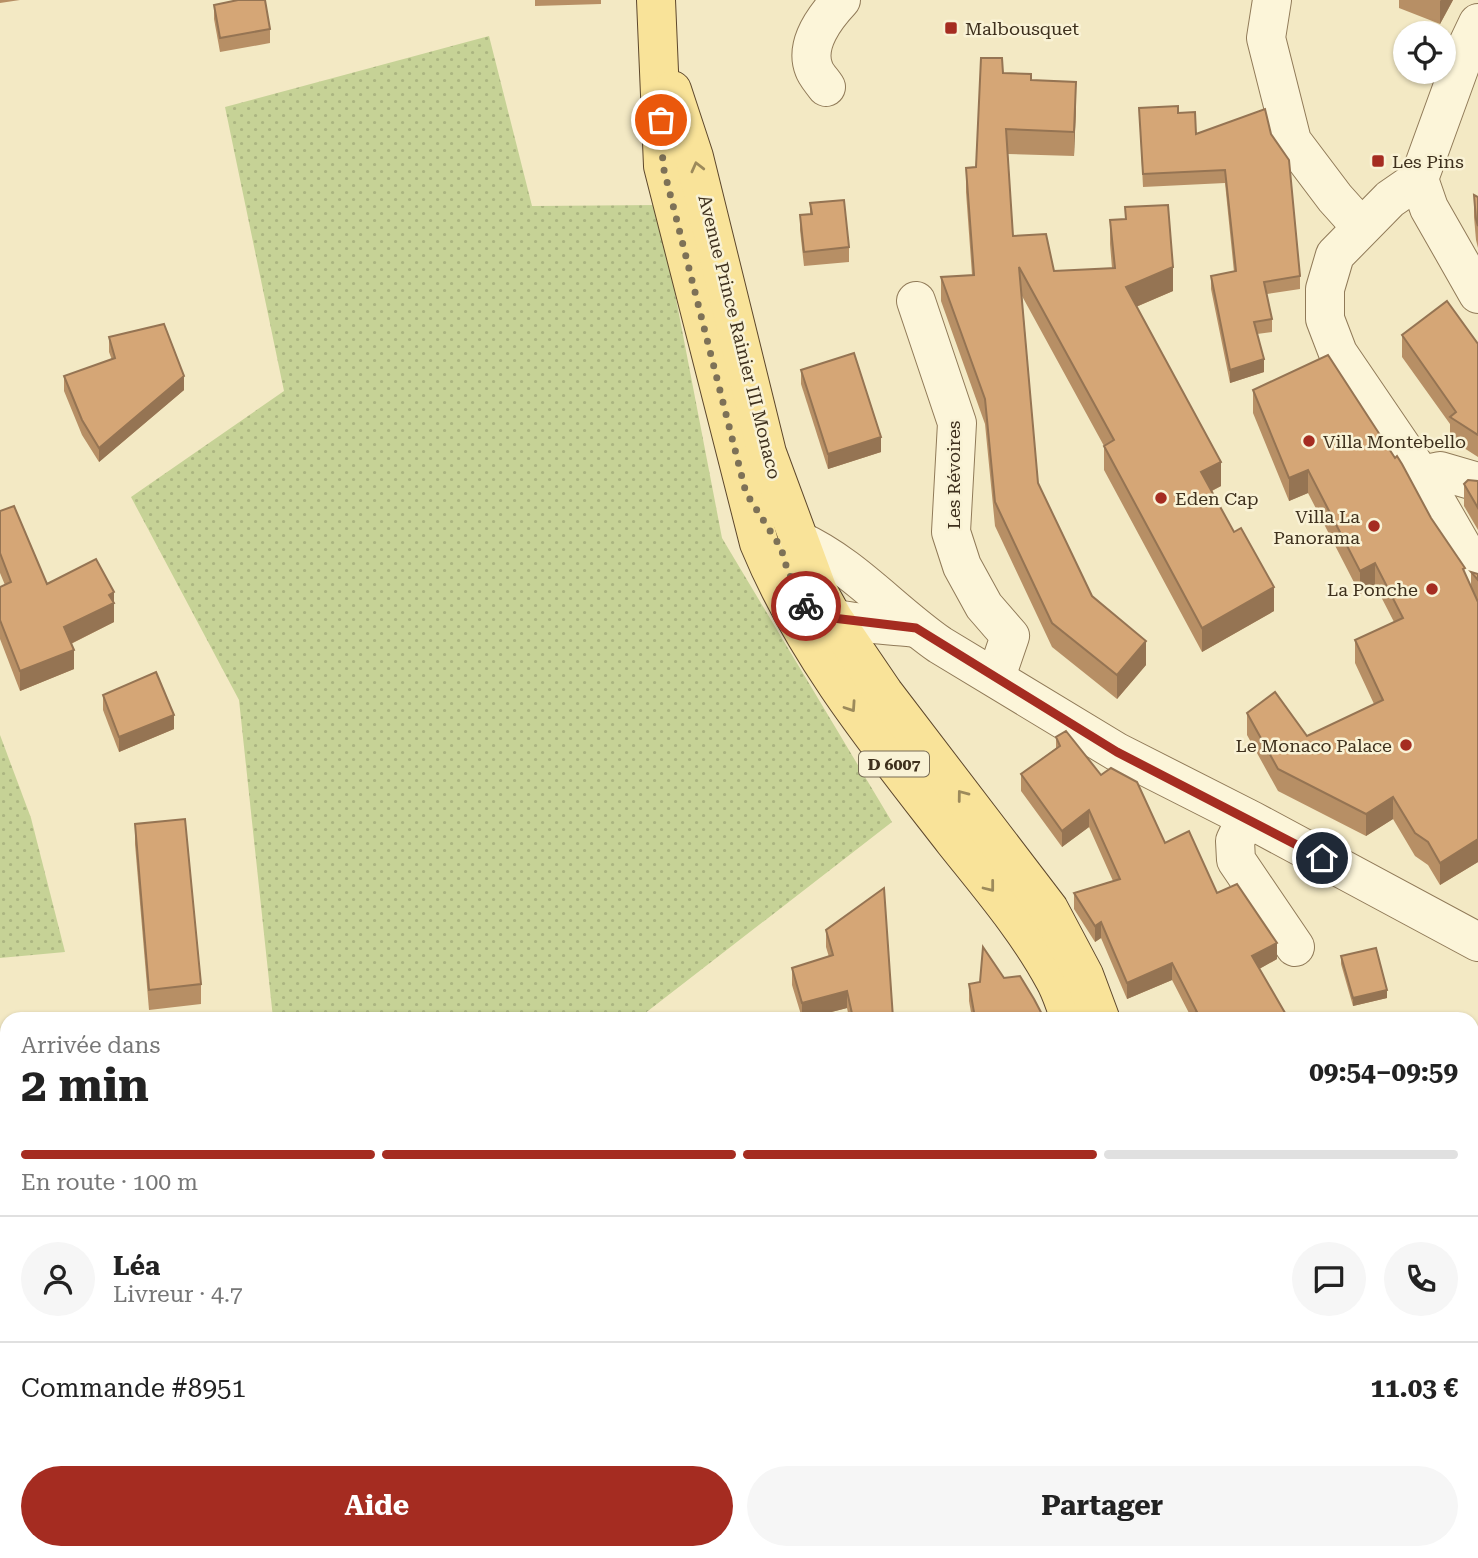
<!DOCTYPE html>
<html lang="fr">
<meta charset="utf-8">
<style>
body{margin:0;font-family:"Roboto Serif",serif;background:#f6f6f6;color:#222;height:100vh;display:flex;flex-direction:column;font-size:26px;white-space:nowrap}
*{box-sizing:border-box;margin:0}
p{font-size:23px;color:#767676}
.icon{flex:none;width:38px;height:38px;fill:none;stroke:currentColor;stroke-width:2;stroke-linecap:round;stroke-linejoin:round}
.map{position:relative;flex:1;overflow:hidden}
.details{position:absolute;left:0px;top:1012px;width:1479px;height:548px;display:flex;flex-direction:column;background:#fff;border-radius:21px 21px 0 0;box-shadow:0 2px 5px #0004}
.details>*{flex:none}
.controls{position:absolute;left:1393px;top:21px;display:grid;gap:14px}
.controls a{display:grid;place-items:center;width:63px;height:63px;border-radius:50%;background:#fff;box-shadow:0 2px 5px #0004;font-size:35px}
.pin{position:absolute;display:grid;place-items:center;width:60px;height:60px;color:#fff;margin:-30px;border:4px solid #fff;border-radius:50%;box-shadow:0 2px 7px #0007}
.courier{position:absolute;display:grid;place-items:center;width:70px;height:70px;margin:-35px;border:5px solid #a52c21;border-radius:50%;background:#fff;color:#222;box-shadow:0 2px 9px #0007}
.head em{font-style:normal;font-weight:700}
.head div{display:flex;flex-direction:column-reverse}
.head{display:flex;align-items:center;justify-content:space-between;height:119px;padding:0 21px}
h1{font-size:46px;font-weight:700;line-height:52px}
.bar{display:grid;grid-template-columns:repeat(4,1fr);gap:10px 7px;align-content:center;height:84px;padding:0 21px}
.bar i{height:9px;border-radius:5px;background:#e0e0e0}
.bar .selected{background:#a52c21}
.bar p{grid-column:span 4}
.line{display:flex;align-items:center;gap:18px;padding:0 21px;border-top:2px solid #e0e0e0}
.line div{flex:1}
.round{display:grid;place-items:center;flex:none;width:74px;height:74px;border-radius:37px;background:#f6f6f6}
.action{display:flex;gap:14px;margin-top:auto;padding:14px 21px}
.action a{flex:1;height:80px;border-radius:42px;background:#a52c21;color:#fff;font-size:28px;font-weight:700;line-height:80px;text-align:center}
.action a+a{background:#f6f6f6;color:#222}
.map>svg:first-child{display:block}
</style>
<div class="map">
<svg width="1478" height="1558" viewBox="0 0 1478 1558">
<defs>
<pattern id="green-dots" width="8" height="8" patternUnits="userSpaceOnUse" patternTransform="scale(1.75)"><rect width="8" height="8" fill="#c6d296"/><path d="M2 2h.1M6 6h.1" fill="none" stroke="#abb581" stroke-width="1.8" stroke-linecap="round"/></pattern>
</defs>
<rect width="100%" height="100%" fill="#f3e9c4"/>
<g fill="url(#green-dots)">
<path d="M 489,36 L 532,206 L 658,205 L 722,538 L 892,822 L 644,1014 L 644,1018 L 273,1018 L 239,700 L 131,497 L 284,391 L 225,107 Z"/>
<path d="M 0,735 L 31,818 L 65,952 L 0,958 Z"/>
</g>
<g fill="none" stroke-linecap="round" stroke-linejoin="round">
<g stroke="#907a58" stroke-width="40">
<g id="minor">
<path d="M 1272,0 L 1266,38 L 1292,141 L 1335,198 L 1361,227"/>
<path d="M 1478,23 L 1468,44 L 1419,179 L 1390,199 L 1335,255 L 1325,289 L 1325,319 L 1338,353 L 1421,475 L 1478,574"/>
<path d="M 826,87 C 822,81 816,75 814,69 C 804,44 826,16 841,0"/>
<path d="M 1419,179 L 1429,208 L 1478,294"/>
<path d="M 916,301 L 957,423 L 951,532 L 962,566 L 984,606 L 1010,636 L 996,677"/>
<path d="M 1421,475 L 1440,471 L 1478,482"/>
<path d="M 798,540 C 853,565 891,611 940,645 L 1117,752 L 1253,821 L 1478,942"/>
<path d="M 808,609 C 826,623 891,625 916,628"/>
<path d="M 1246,818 L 1235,841 L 1236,860 L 1295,947"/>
<path d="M 60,1558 L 62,1552"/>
</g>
</g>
<g stroke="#5d472c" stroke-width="40">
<g id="major">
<path d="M 656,0 L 663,166 L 759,543 C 805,655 881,747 954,841 C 989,885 1027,929 1054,979 C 1061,991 1065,1006 1070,1018"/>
<path d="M 672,90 L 694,157 L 767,453 L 818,591 L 833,618 L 884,693 L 1049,909 L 1084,975 L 1100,1018"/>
<path d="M 1006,1558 L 1008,1552"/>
</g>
</g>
<use href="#minor" stroke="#fcf5d9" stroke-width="38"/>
<use href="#major" stroke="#f9e399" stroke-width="38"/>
</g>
<g fill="#b78f65">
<path d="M 0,0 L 20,0 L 0,3 Z"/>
<path d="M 535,0 L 601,0 L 601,4 L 535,6 Z"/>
<path d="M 1399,0 L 1453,0 L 1440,24 L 1399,8 Z"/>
<path d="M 214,5 L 270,29 L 270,43 L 220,52 L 214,19 Z"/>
<path d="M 1003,73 L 1076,106 L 1074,156 L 1008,154 L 1013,236 L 1054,271 L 1112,268 L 1110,244 L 1110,220 L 1125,219 L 1125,207 L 1173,291 L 1136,307 L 1221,486 L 1212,491 L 1274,611 L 1202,652 L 1104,470 L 1104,446 L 1022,296 L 1038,483 L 1092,596 L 1146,665 L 1117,699 L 1052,647 L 995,526 L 985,424 L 941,301 L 941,277 L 972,275 L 966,192 L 966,168 L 976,167 Z"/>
<path d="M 1139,108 L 1178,113 L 1196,134 L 1265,109 L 1300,276 L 1300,289 L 1267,294 L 1272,319 L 1272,332 L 1257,334 L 1264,372 L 1230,383 L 1211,289 L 1211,276 L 1234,272 L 1225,183 L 1143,187 Z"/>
<path d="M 1474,195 L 1478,197 L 1478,248 L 1476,240 L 1474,217 Z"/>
<path d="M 810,203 L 849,247 L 849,262 L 804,266 L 800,230 L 800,215 L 810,214 Z"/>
<path d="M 1402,335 L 1478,344 L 1478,457 L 1450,439 L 1450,424 L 1402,357 Z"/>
<path d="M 109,337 L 184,390 L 99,462 L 82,435 L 64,391 L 64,376 L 112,360 L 109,352 Z"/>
<path d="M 801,370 L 881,452 L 828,469 L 801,384 Z"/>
<path d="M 1253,390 L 1431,518 L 1465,573 L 1471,588 L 1471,572 L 1478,574 L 1478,862 L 1440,885 L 1428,865 L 1415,856 L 1393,819 L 1366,836 L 1278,791 L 1247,735 L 1247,713 L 1307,736 L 1374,704 L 1355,663 L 1355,640 L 1394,622 L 1375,585 L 1360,594 L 1308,493 L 1289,501 L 1253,413 Z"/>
<path d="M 1478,481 L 1478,530 L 1464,506 L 1464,484 Z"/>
<path d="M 0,511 L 47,584 L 114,592 L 114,622 L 71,644 L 74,669 L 20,691 L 0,639 L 0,587 L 5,585 L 0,573 Z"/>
<path d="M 103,695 L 174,729 L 119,752 L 103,710 Z"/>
<path d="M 1056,737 L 1101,775 L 1165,843 L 1217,893 L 1277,959 L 1259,969 L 1288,1018 L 1190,1015 L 1172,980 L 1127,999 L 1101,938 L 1095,942 L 1074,909 L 1074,893 L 1113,881 L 1089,827 L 1062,847 L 1021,791 L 1021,774 L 1056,748 Z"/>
<path d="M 135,824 L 201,984 L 201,1004 L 149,1010 L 135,844 Z"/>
<path d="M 826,930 L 893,1018 L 849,1018 L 847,1008 L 808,1018 L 802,1018 L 792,985 L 792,968 L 829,957 L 826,947 Z"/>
<path d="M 1341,956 L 1387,998 L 1353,1006 L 1341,964 Z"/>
<path d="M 1004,978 L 1044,1018 L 972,1018 L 969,1001 L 969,984 Z"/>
<path d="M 0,1185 L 4,1197 L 7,1197 L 7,1284 L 0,1284 Z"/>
<path d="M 1478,1209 L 1478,1323 L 1472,1324 L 1472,1210 Z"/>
<path d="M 0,1454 L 7,1455 L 7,1541 L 0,1540 Z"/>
<path d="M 453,1552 L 501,1552 L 497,1558 L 453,1558 Z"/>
<path d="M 817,1552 L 878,1552 L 875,1558 L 828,1558 Z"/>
</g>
<g fill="#957453">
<path d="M 1441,0 L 1453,0 L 1440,24 L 1440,1 Z"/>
<path d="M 1076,82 L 1076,106 L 1074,156 L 1074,132 Z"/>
<path d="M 1173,267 L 1173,291 L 1126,311 L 1126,287 Z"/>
<path d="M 1264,359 L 1264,372 L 1230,383 L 1230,370 Z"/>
<path d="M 184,376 L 184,390 L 99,462 L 99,448 Z"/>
<path d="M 881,437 L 881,452 L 828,469 L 828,454 Z"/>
<path d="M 1221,462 L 1221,486 L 1201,496 L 1201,472 Z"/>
<path d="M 1308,470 L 1308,493 L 1289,501 L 1289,478 Z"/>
<path d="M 1375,563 L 1375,585 L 1360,594 L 1360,571 Z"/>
<path d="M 1274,587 L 1274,611 L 1202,652 L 1202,628 Z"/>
<path d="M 114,592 L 114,622 L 64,647 L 64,627 Z"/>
<path d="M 1146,641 L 1146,665 L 1117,699 L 1117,675 Z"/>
<path d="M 74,650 L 74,669 L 20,691 L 20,671 Z"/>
<path d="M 174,715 L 174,729 L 119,752 L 119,737 Z"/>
<path d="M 1393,797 L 1393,819 L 1366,836 L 1366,814 Z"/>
<path d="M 1089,810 L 1089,827 L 1062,847 L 1062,831 Z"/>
<path d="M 1478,839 L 1478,862 L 1440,885 L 1440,863 Z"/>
<path d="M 1101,922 L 1101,938 L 1095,942 L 1095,926 Z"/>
<path d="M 1277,943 L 1277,959 L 1252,973 L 1252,956 Z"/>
<path d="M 1172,963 L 1172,980 L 1127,999 L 1127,983 Z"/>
<path d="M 1387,990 L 1387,998 L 1353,1006 L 1353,998 Z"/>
<path d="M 847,991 L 847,1008 L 808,1018 L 802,1018 L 802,1003 Z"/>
<path d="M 493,1552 L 501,1552 L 497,1558 L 489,1558 Z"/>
<path d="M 870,1552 L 878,1552 L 875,1558 L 866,1558 Z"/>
</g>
<g fill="#d5a676" stroke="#957453" stroke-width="2">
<path d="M 238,0 L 265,0 L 270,29 L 220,38 L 214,5 Z"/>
<path d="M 981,58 L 1002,58 L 1003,73 L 1031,74 L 1031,80 L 1076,82 L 1074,132 L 1006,129 L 1013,236 L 1046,234 L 1054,271 L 1115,268 L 1110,220 L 1126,219 L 1125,207 L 1168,205 L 1173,267 L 1126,287 L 1221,462 L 1201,472 L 1234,532 L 1241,528 L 1274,587 L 1202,628 L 1104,446 L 1114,440 L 1019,267 L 1038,483 L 1092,596 L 1146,641 L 1117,675 L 1052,623 L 995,502 L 985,399 L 941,277 L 974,275 L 966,168 L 976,167 Z"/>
<path d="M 1178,106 L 1178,113 L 1195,112 L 1196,134 L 1265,109 L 1271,134 L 1289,160 L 1300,276 L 1264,282 L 1272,319 L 1254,322 L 1264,359 L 1230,370 L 1211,276 L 1236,271 L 1225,170 L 1143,174 L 1139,108 Z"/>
<path d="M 1474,195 L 1478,197 L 1478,226 L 1476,219 Z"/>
<path d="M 844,200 L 849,247 L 804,252 L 800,215 L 812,214 L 810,203 Z"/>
<path d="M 1447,301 L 1478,344 L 1478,435 L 1450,417 L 1456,412 L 1402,335 Z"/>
<path d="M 164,324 L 184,376 L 99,448 L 82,420 L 64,376 L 115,358 L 109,337 Z"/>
<path d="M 854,353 L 881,437 L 828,454 L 801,370 Z"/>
<path d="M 1328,355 L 1395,458 L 1397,456 L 1402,464 L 1431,518 L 1465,568 L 1463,569 L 1478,602 L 1478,839 L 1440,863 L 1428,842 L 1415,833 L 1393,797 L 1366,814 L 1278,769 L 1247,713 L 1275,692 L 1307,736 L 1383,700 L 1355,640 L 1403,618 L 1375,563 L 1360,571 L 1308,470 L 1289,478 L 1253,390 Z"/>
<path d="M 1468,480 L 1478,481 L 1478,508 L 1464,484 Z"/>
<path d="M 14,506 L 47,584 L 96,559 L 114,592 L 109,595 L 114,603 L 64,627 L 74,650 L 20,671 L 0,620 L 0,587 L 11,582 L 0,553 L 0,511 Z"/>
<path d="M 1471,572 L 1478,574 L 1478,580 Z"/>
<path d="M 156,672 L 174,715 L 119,737 L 103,695 Z"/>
<path d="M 1066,731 L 1101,775 L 1111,768 L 1137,782 L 1165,843 L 1189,831 L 1217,893 L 1237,884 L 1277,943 L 1252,956 L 1288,1018 L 1184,1018 L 1197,1012 L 1172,963 L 1127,983 L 1101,922 L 1095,926 L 1074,893 L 1120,879 L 1089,810 L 1062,831 L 1021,774 L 1060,746 L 1056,737 Z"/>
<path d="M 185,819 L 201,984 L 149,990 L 135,824 Z"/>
<path d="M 884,888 L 893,1018 L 853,1018 L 847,991 L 802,1003 L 792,968 L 833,955 L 826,930 Z"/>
<path d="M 983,947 L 1004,978 L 1020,976 L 1034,999 L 1044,1018 L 975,1018 L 969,984 L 980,982 Z"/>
<path d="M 1376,948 L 1387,990 L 1353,998 L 1341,956 Z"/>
<path d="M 0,1185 L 4,1186 L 3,1197 L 7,1197 L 7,1271 L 0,1271 Z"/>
<path d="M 1478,1209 L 1478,1303 L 1472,1304 L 1472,1210 Z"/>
<path d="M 0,1454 L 7,1455 L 7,1528 L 0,1527 Z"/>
<path d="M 465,1552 L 493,1552 L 489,1558 L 474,1558 Z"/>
<path d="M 841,1552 L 870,1552 L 866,1558 L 852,1558 Z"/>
<path d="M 1082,1552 L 1095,1552 L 1100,1558 L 1076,1558 Z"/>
<path d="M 1290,1552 L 1464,1552 L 1474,1558 L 1286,1558 Z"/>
<path d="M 891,1554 L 903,1558 L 890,1558 Z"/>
</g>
<defs><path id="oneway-chevron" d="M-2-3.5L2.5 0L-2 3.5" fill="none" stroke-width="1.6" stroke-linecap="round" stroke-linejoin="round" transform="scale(1.75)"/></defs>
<g stroke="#9c8a5b">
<use href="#oneway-chevron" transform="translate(697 167) rotate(-104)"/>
<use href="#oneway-chevron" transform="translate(851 707) rotate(56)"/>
<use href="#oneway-chevron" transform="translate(962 795) rotate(-127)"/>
<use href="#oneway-chevron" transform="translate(990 887) rotate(52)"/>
</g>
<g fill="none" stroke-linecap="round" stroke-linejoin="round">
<path stroke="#7d7157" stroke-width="7" stroke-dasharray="0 12.6" d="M 661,120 L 663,166 L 746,493 L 781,548 L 788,572 L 806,606"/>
<path stroke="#a52c21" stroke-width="9" d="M 806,606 L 815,614 L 833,618 L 916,628 L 1117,752 L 1322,858"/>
</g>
<g fill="#a52c21" stroke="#f9f2d5" stroke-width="2.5">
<rect x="944" y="21" width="14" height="14" rx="3.5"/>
<rect x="1371" y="154" width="14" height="14" rx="3.5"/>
<circle cx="1309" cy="441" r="7"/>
<circle cx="1161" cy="498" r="7"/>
<circle cx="1374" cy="526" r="7"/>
<circle cx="1432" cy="589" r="7"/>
<circle cx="1406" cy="745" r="7"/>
</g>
<g text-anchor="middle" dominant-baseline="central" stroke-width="5" stroke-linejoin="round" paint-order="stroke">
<rect fill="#f9f2d5" stroke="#766a54" stroke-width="2" x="859" y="751.5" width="70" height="25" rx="5"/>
<g font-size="16" font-weight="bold" fill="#3e301d">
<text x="894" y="764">D 6007</text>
</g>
<g font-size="18" fill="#3e301d" stroke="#f9f2d5" text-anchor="start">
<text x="965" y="28">Malbousquet</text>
<text x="1392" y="161">Les Pins</text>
<text x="1323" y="441">Villa Montebello</text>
<text x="1175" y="498">Eden Cap</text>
<text x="1360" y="516" text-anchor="end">Villa La<tspan x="1360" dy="21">Panorama</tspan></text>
<text x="1418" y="589" text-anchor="end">La Ponche</text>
<text x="1392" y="745" text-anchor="end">Le Monaco Palace</text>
</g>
<g font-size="18" fill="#3e301d" stroke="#f9f2d5">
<text transform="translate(740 337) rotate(76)">Avenue Prince Rainier III Monaco</text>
<text transform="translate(953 475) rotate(-90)">Les Révoires</text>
</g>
</g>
</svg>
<div class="controls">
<a><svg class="icon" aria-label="locate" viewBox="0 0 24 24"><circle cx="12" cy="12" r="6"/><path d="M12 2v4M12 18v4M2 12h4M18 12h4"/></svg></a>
</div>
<div class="pin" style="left:661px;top:120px;background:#ea580c"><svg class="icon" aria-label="bag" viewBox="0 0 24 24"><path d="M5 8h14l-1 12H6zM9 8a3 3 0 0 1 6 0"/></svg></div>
<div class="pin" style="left:1322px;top:858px;background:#1f2937"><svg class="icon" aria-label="home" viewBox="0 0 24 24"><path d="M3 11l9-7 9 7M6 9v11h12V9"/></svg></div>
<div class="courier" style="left:806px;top:606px"><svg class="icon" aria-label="bike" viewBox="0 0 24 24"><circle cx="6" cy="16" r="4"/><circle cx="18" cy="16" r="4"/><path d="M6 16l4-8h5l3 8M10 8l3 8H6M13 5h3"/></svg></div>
<section class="details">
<div class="head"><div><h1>2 min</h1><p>Arrivée dans</p></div><em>09:54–09:59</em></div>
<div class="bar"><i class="selected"></i><i class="selected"></i><i class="selected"></i><i></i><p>En route · 100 m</p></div>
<div class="line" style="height:126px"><a class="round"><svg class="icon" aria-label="person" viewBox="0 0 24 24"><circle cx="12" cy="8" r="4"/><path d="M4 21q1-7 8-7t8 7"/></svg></a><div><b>Léa</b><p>Livreur · 4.7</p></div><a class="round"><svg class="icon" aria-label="chat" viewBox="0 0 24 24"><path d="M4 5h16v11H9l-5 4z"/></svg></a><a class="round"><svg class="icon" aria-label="phone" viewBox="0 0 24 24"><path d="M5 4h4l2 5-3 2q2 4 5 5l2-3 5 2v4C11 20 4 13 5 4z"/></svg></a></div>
<div class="line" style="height:91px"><div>Commande #8951</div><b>11.03 €</b></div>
<div class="action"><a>Aide</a><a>Partager</a></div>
</section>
</div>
